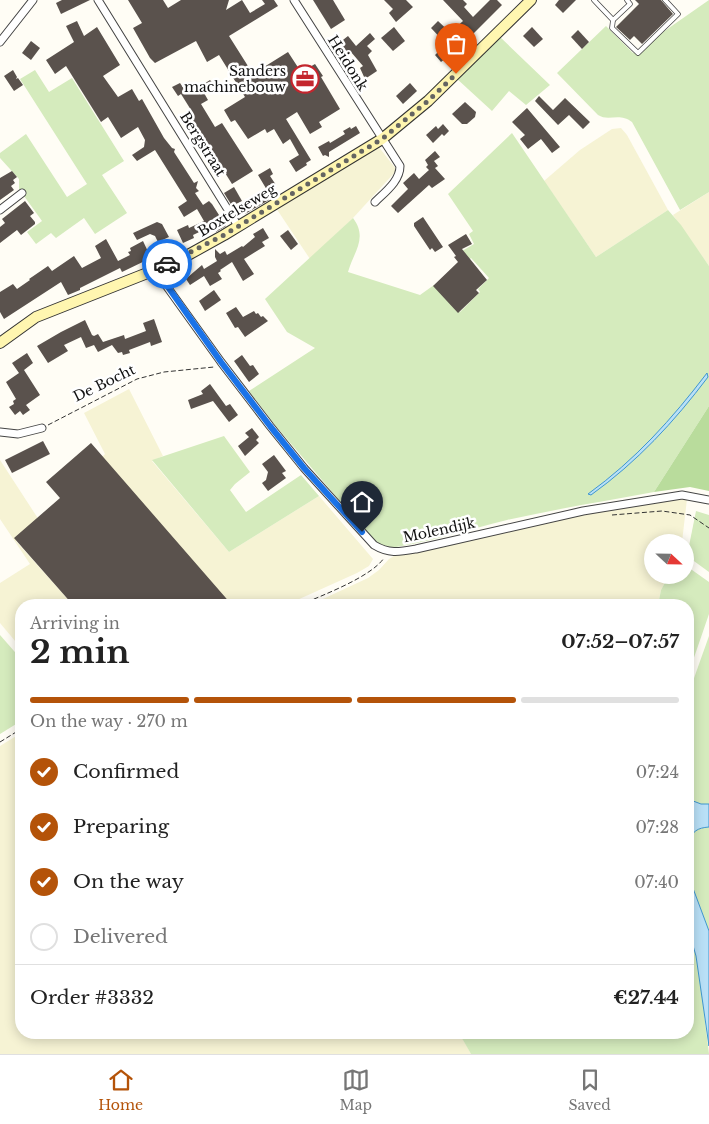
<!DOCTYPE html>
<meta charset="utf-8">
<style>
body{margin:0;font-family:"Libre Baskerville",serif;background:#f6f6f6;color:#222;height:100vh;display:flex;flex-direction:column;font-size:19px;white-space:nowrap}
*{box-sizing:border-box;margin:0}
p{font-size:16px;color:#767676}
.icon{flex:none;width:28px;height:28px;fill:none;stroke:currentColor;stroke-width:2;stroke-linecap:round;stroke-linejoin:round}
.map{position:relative;flex:1;overflow:hidden}
.sheet{position:absolute;left:15px;top:599px;width:679px;height:440px;display:flex;flex-direction:column;background:#fff;border-radius:20px;box-shadow:0 2px 12px #0003}
.sheet>*{flex:none}
.needle{width:32px;rotate:112deg}
.tools{position:absolute;left:644px;top:534px;display:grid;gap:10px}
.tools a{display:grid;place-items:center;width:50px;height:50px;border-radius:50%;background:#fff;box-shadow:0 2px 12px #0003;font-size:25px}
.pin{position:absolute;display:grid;place-items:center;width:42px;height:42px;color:#fff;margin:-51px -21px;border-radius:50% 50% 50% 0;rotate:-45deg;box-shadow:0 0 5px #0007}
.pin .icon{rotate:45deg}
.courier{position:absolute;display:grid;place-items:center;width:50px;height:50px;margin:-25px;border:4px solid #1a73e8;border-radius:50%;background:#fff;color:#222;box-shadow:0 1px 6px #0007}
.summary em{font-style:normal;font-weight:700}
.summary div{display:flex;flex-direction:column-reverse}
.summary{display:flex;align-items:center;justify-content:space-between;height:85px;padding:0 15px}
h1{font-size:32px;font-weight:700;line-height:38px}
.bar{display:grid;grid-template-columns:repeat(4,1fr);gap:8px 5px;align-content:center;height:60px;padding:0 15px}
.bar i{height:6px;border-radius:4px;background:#e0e0e0}
.bar .current{background:#b45309}
.bar p{grid-column:span 4}
.line{display:flex;align-items:center;gap:12px;padding:0 15px;border-top:1px solid #e0e0e0}
.line div{flex:1}
ol{padding:0 15px;list-style:none}
li{display:flex;align-items:center;gap:15px;height:55px}
li p{margin-inline-start:auto}
li .icon{padding:5px;border-radius:50%;background:#b45309;color:#fff;stroke-width:4}
li:last-child{color:#767676}
li i{width:28px;height:28px;border:2px solid #e0e0e0;border-radius:50%}
.menu{display:flex;justify-content:space-around;align-items:center;height:70px;border-top:1px solid #e0e0e0;background:#fff;font-size:14px;color:#767676}
.menu a{display:grid;justify-items:center;gap:2px}
.menu .current{color:#b45309}
.map>svg:first-child{display:block}
</style>
<div class="map">
<svg width="709" height="1054" viewBox="0 0 709 1054">
<rect width="100%" height="100%" fill="#fffdf5"/>
<g fill="#f6f3d4">
<path d="M 621,128 L 627,135 L 668,210 L 596,257 L 544,181 L 580,150 L 612,129 Z"/>
<path d="M 378,146 L 396,169 L 396,171 L 353,218 L 310,259 L 276,208 Z"/>
<path d="M 709,192 L 709,266 L 673,215 Z"/>
<path d="M 129,389 L 163,456 L 152,461 L 229,552 L 319,496 L 373,559 L 369,566 L 357,573 L 286,605 L 231,605 L 102,457 L 105,454 L 84,413 Z"/>
<path d="M 0,460 L 39,520 L 16,541 L 73,605 L 21,605 L 21,648 L 0,623 L 0,583 L 30,564 L 0,519 Z"/>
<path d="M 687,499 L 682,542 L 652,542 L 652,575 L 669,575 L 661,590 L 658,605 L 310,605 L 368,578 L 379,570 L 389,559 L 394,556 L 435,549 L 539,521 L 672,500 Z"/>
<path d="M 21,733 L 21,1032 L 459,1032 L 471,1054 L 0,1054 L 0,746 Z"/>
</g>
<g fill="#d5ebbd">
<path d="M 709,0 L 709,192 L 680,210 L 632,122 C 619,112 609,122 598,115 L 557,73 L 606,26 L 633,53 Z"/>
<path d="M 499,36 L 550,85 L 526,105 L 509,91 L 492,111 L 456,78 Z"/>
<path d="M 35,70 L 49,92 L 72,78 L 124,161 L 102,175 L 127,213 L 95,234 L 84,218 L 56,238 L 51,233 L 36,244 L 27,232 L 42,221 L 19,189 L 19,179 L 0,158 L 0,153 L 26,134 L 67,197 L 87,184 L 20,79 Z"/>
<path d="M 512,133 L 596,257 L 668,210 L 681,225 L 709,266 L 709,406 L 654,492 C 605,501 556,509 507,520 C 470,529 433,541 396,547 C 387,548 381,546 374,541 L 275,425 L 249,391 L 315,348 L 287,332 L 265,299 L 353,218 C 368,238 354,251 348,272 L 420,295 L 434,285 L 460,312 L 480,292 L 478,289 L 489,278 L 471,258 L 468,261 L 462,251 L 474,244 L 469,234 L 473,231 L 448,194 Z"/>
<path d="M 224,436 L 250,472 L 235,484 L 230,490 L 246,512 L 301,475 L 319,496 L 229,552 L 152,460 Z"/>
<path d="M 696,511 L 709,515 L 709,572 L 687,556 Z"/>
<path d="M 685,565 L 709,582 L 709,614 L 688,675 L 688,605 L 658,605 L 661,590 L 669,575 L 685,575 Z"/>
<path d="M 0,635 L 21,659 L 21,721 L 0,734 Z"/>
<path d="M 709,636 L 709,804 L 701,804 L 688,799 L 688,695 Z"/>
<path d="M 709,827 L 709,931 L 688,875 L 688,842 L 691,833 L 696,829 Z"/>
<path d="M 688,928 L 696,956 L 701,988 L 709,1054 L 471,1054 L 459,1033 L 688,1032 Z"/>
</g>
<path fill="#b9dc9c" d="M 709,406 L 709,491 L 690,487 L 654,492 Z"/>
<g fill="#b9e0f7" stroke="#3f96cf">
<path d="M 707,373 L 708,377 C 674,422 637,462 591,495 L 588,494 C 635,460 672,419 707,373 Z"/>
<path d="M 688,799 L 701,804 L 709,804 L 709,827 C 697,828 693,831 688,842 Z"/>
<path d="M 688,875 L 709,931 L 709,1046 L 696,956 L 688,928 Z"/>
</g>
<g fill="#5a524d">
<path d="M 62,0 L 90,0 L 61,14 L 56,3 Z"/>
<path d="M 128,0 L 163,0 L 168,8 L 181,0 L 229,0 L 226,10 L 242,0 L 250,13 L 265,4 L 262,0 L 274,0 L 278,6 L 229,36 L 253,74 L 288,52 L 301,72 L 315,64 L 323,76 L 321,77 L 340,109 L 319,122 L 322,127 L 310,134 L 297,112 L 286,119 L 311,160 L 306,163 L 307,165 L 296,172 L 289,161 L 299,155 L 290,139 L 283,144 L 274,129 L 267,133 L 265,129 L 248,139 L 235,120 L 231,122 L 224,110 L 245,97 L 219,55 L 207,62 L 196,41 L 155,63 L 150,58 L 133,28 L 142,23 Z"/>
<path d="M 313,0 L 333,0 L 345,20 L 331,29 Z"/>
<path d="M 384,0 L 406,0 L 413,7 L 396,22 L 389,13 L 393,9 Z"/>
<path d="M 443,0 L 463,0 L 467,4 L 464,7 L 473,17 L 490,0 L 497,0 L 502,5 L 466,41 L 453,30 L 463,21 Z"/>
<path d="M 559,0 L 576,0 L 563,13 L 555,5 Z"/>
<path d="M 635,0 L 661,0 L 673,14 L 642,44 L 634,36 L 630,40 L 616,27 L 639,4 Z"/>
<path d="M 77,21 L 84,36 L 97,27 L 120,65 L 103,76 L 118,97 L 132,89 L 139,101 L 142,99 L 164,138 L 172,148 L 175,149 L 174,152 L 194,183 L 198,181 L 196,188 L 199,191 L 195,193 L 203,205 L 209,201 L 212,204 L 226,226 L 216,232 L 212,226 L 193,235 L 194,238 L 183,243 L 177,230 L 188,225 L 189,228 L 204,221 L 197,209 L 184,217 L 178,207 L 187,201 L 155,150 L 137,161 L 132,155 L 144,147 L 145,140 L 138,127 L 121,138 L 108,117 L 101,122 L 66,66 L 55,74 L 46,60 L 74,42 L 66,26 Z"/>
<path d="M 438,21 L 455,37 L 447,44 L 455,52 L 447,60 L 446,58 L 441,62 L 435,55 L 446,44 L 431,28 Z"/>
<path d="M 394,27 L 405,41 L 393,51 L 381,38 Z"/>
<path d="M 532,27 L 543,39 L 534,47 L 523,36 Z"/>
<path d="M 578,30 L 589,42 L 582,49 L 571,37 Z"/>
<path d="M 370,33 L 375,39 L 367,46 L 372,51 L 368,55 L 377,71 L 365,79 L 360,68 L 363,66 L 351,52 L 349,54 L 339,43 L 348,36 L 356,46 Z"/>
<path d="M 31,41 L 40,48 L 31,60 L 22,53 Z"/>
<path d="M 13,70 L 17,77 L 16,79 L 18,78 L 23,85 L 14,91 L 4,76 Z"/>
<path d="M 210,80 L 215,86 L 204,93 L 208,100 L 201,104 L 215,127 L 222,123 L 253,171 L 232,184 L 187,112 L 191,110 L 181,94 L 178,96 L 172,87 L 180,83 L 184,89 L 190,85 L 193,91 Z"/>
<path d="M 410,83 L 417,91 L 403,104 L 396,96 Z"/>
<path d="M 539,96 L 553,110 L 565,98 L 590,122 L 583,129 L 569,115 L 558,125 L 535,101 Z"/>
<path d="M 465,102 L 476,112 L 475,117 L 467,124 L 462,124 L 452,114 Z"/>
<path d="M 527,108 L 560,147 L 552,153 L 541,139 L 528,149 L 520,139 L 525,135 L 512,122 Z"/>
<path d="M 443,124 L 449,131 L 444,136 L 442,134 L 433,143 L 426,135 L 436,126 L 438,129 Z"/>
<path d="M 356,126 L 360,133 L 329,152 L 329,157 L 325,155 L 323,156 L 318,147 L 329,141 L 330,143 L 345,134 L 343,131 L 350,127 L 351,129 Z"/>
<path d="M 435,151 L 440,157 L 434,161 L 438,166 L 435,168 L 445,179 L 432,188 L 429,185 L 398,213 L 391,206 L 408,189 L 403,183 L 414,173 L 419,179 L 429,170 L 426,167 L 428,165 L 425,160 Z"/>
<path d="M 270,168 L 273,174 L 270,176 L 276,185 L 267,190 L 258,175 Z"/>
<path d="M 12,171 L 17,177 L 13,180 L 15,183 L 11,186 L 14,190 L 0,200 L 0,178 Z"/>
<path d="M 234,187 L 242,201 L 232,206 L 224,193 Z"/>
<path d="M 263,191 L 269,200 L 245,214 L 240,205 Z"/>
<path d="M 25,201 L 34,213 L 30,216 L 35,222 L 35,224 L 21,235 L 17,230 L 0,243 L 0,227 L 5,223 L 2,219 Z"/>
<path d="M 423,217 L 443,247 L 435,252 L 432,248 L 430,250 L 414,226 L 414,223 Z"/>
<path d="M 157,222 L 162,224 L 169,237 L 158,242 L 155,236 L 150,234 L 137,240 L 133,233 Z"/>
<path d="M 263,228 L 269,238 L 262,242 L 265,246 L 244,259 L 254,274 L 243,281 L 232,262 L 220,270 L 221,271 L 218,273 L 222,279 L 210,286 L 204,276 L 190,285 L 186,279 L 188,277 L 202,265 L 204,269 L 217,261 L 215,257 L 215,249 L 220,254 L 225,251 L 227,255 L 242,246 L 243,247 L 255,237 L 253,234 Z"/>
<path d="M 288,230 L 298,244 L 291,250 L 280,236 Z"/>
<path d="M 466,234 L 472,244 L 462,249 L 487,280 L 476,290 L 479,293 L 458,313 L 433,286 L 458,262 L 454,257 L 456,256 L 448,245 Z"/>
<path d="M 106,239 L 118,261 L 130,255 L 128,252 L 131,251 L 130,248 L 143,241 L 151,258 L 122,272 L 120,268 L 80,288 L 80,290 L 68,295 L 61,282 L 4,319 L 0,312 L 0,292 L 13,284 L 17,289 L 30,280 L 29,279 L 48,266 L 52,271 L 74,256 L 82,268 L 101,258 L 95,246 Z"/>
<path d="M 214,290 L 221,300 L 205,311 L 199,301 Z"/>
<path d="M 236,307 L 243,317 L 254,311 L 256,314 L 258,313 L 261,317 L 263,316 L 268,321 L 245,337 L 238,327 L 235,328 L 226,313 Z"/>
<path d="M 154,319 L 162,342 L 151,346 L 150,342 L 129,350 L 130,353 L 123,355 L 122,352 L 118,353 L 112,345 L 98,352 L 94,345 L 86,348 L 81,337 L 64,345 L 68,351 L 48,363 L 37,346 L 61,332 L 85,320 L 92,335 L 94,336 L 98,334 L 103,342 L 124,335 L 125,339 L 146,331 L 143,323 Z"/>
<path d="M 27,353 L 33,363 L 24,370 L 40,395 L 26,405 L 30,410 L 23,415 L 20,411 L 15,415 L 9,407 L 14,404 L 13,401 L 16,399 L 6,382 L 19,373 L 12,363 Z"/>
<path d="M 242,355 L 250,366 L 253,365 L 259,374 L 249,382 L 234,361 Z"/>
<path d="M 210,384 L 226,406 L 230,404 L 238,415 L 229,422 L 213,401 L 191,409 L 188,400 L 203,394 L 201,391 Z"/>
<path d="M 252,428 L 259,437 L 256,440 L 259,443 L 245,456 L 238,446 L 249,437 L 245,433 Z"/>
<path d="M 43,441 L 50,454 L 12,473 L 5,460 Z"/>
<path d="M 91,443 L 232,605 L 73,605 L 14,538 L 60,498 L 46,482 Z"/>
<path d="M 274,455 L 286,471 L 282,473 L 286,478 L 268,491 L 262,483 L 266,480 L 268,472 L 262,464 Z"/>
</g>
<g fill="none" stroke-linecap="round" stroke-linejoin="round">
<g stroke="#444" stroke-width="5.5">
<g id="lane">
<path d="M 594,0 L 613,20 L 630,4 L 627,0"/>
<path d="M 613,20 L 612,28 L 638,53 L 678,14 L 665,0"/>
</g>
</g>
<g stroke="#444" stroke-width="9">
<g id="street">
<path d="M 98,0 L 238,226"/>
<path d="M 294,0 L 400,166 C 400,181 385,192 375,202"/>
<path d="M 0,42 L 33,0"/>
<path d="M 0,210 L 22,193"/>
<path d="M 155,270 L 221,362 L 270,426 L 304,468 L 374,545 C 389,554 399,552 416,549 L 583,511 L 682,495 L 709,500"/>
<path d="M 0,432 L 18,434 L 42,428"/>
</g>
</g>
<g stroke="#333" stroke-width="12">
<path id="secondary" d="M 0,343 L 36,317 L 155,270 L 188,255 L 224,235 L 382,139 L 428,101 L 531,0"/>
</g>
<g stroke="#333" stroke-width="1" stroke-dasharray="5 2.5" stroke-linecap="butt">
<path d="M 48,425 L 137,379 L 164,372 L 214,367"/>
<path d="M 612,515 L 662,511 L 690,515 L 709,528"/>
<path d="M 300,605 C 323,595 371,577 384,558"/>
<path d="M 0,742 L 21,729"/>
</g>
<use href="#lane" stroke="#fff" stroke-width="4"/>
<use href="#street" stroke="#fff" stroke-width="7"/>
<use href="#secondary" stroke="#fff6b0" stroke-width="10"/>
</g>
<g fill="none" stroke-linecap="round" stroke-linejoin="round">
<path stroke="#646461" stroke-width="5" stroke-dasharray="0 9" d="M 167,264 L 224,235 L 382,139 L 428,101 L 456,74"/>
<path stroke="#1a73e8" stroke-width="6" d="M 167,264 L 156,270 L 221,362 L 270,426 L 304,468 L 362,532"/>
</g>
<defs>
<g id="office-ring" transform="scale(1.4375)"><circle r="9.5" fill="#fff" stroke="#c4262e" stroke-width="1.5"/><path d="M-6-3h4V-5.5h4V-3h4V5H-6ZM-1-4.5V-3h2v-1.5ZM-6 0V1H6V0Z" fill="#c4262e"/></g>
</defs>
<g fill-rule="evenodd">
<use href="#office-ring" x="305" y="79"/>
</g>
<g text-anchor="middle" dominant-baseline="central" stroke-width="5" stroke-linejoin="round" paint-order="stroke">
<g font-size="14" fill="#111" stroke="#fff">
<text transform="translate(348 63) rotate(58)">Heidonk</text>
<text transform="translate(203 144) rotate(58)">Bergstraat</text>
<text transform="translate(237 210) rotate(-31)">Boxtelseweg</text>
<text transform="translate(104 383) rotate(-26)">De Bocht</text>
<text transform="translate(439 530) rotate(-12)">Molendijk</text>
</g>
<g font-size="14" fill="#111" stroke="#fff" text-anchor="end">
<text x="286" y="71">Sanders<tspan x="286" dy="16">machinebouw</tspan></text>
</g>
</g>
</svg>
<div class="tools">
<a><svg class="needle" viewBox="-14 -14 28 28"><path d="M0-13l5 13h-10z" fill="#e53935"/><path d="M0 13l5-13h-10z" fill="#767676"/></svg></a>
</div>
<div class="pin" style="left:456px;top:74px;background:#ea580c"><svg class="icon" aria-label="bag" viewBox="0 0 24 24"><path d="M5 8h14l-1 12H6zM9 8a3 3 0 0 1 6 0"/></svg></div>
<div class="pin" style="left:362px;top:532px;background:#1f2937"><svg class="icon" aria-label="home" viewBox="0 0 24 24"><path d="M3 11l9-7 9 7M6 9v11h12V9"/></svg></div>
<div class="courier" style="left:167px;top:264px"><svg class="icon" aria-label="car" viewBox="0 0 24 24"><path d="M5 17H2v-5l4-1 3-4h7l3 4 3 1v5h-3M9 17h6M6 11h13"/><circle cx="7" cy="17" r="2"/><circle cx="17" cy="17" r="2"/></svg></div>
<section class="sheet">
<div class="summary"><div><h1>2 min</h1><p>Arriving in</p></div><em>07:52–07:57</em></div>
<div class="bar"><i class="current"></i><i class="current"></i><i class="current"></i><i></i><p>On the way · 270 m</p></div>
<ol>
<li><svg class="icon" aria-label="check" viewBox="0 0 24 24"><path d="M5 12l5 5 9-10"/></svg>Confirmed<p>07:24</p></li>
<li><svg class="icon" aria-label="check" viewBox="0 0 24 24"><path d="M5 12l5 5 9-10"/></svg>Preparing<p>07:28</p></li>
<li><svg class="icon" aria-label="check" viewBox="0 0 24 24"><path d="M5 12l5 5 9-10"/></svg>On the way<p>07:40</p></li>
<li><i></i>Delivered</li>
</ol>
<div class="line" style="height:65px"><div>Order #3332</div><b>€27.44</b></div>
</section>
</div>
<nav class="menu">
<a class="current"><svg class="icon" aria-label="home" viewBox="0 0 24 24"><path d="M3 11l9-7 9 7M6 9v11h12V9"/></svg>Home</a>
<a><svg class="icon" aria-label="map" viewBox="0 0 24 24"><path d="M3 6l6-2 6 2 6-2v14l-6 2-6-2-6 2zM9 4v14M15 6v14"/></svg>Map</a>
<a><svg class="icon" aria-label="saved" viewBox="0 0 24 24"><path d="M7 4h10v16l-5-4-5 4z"/></svg>Saved</a>
</nav>
